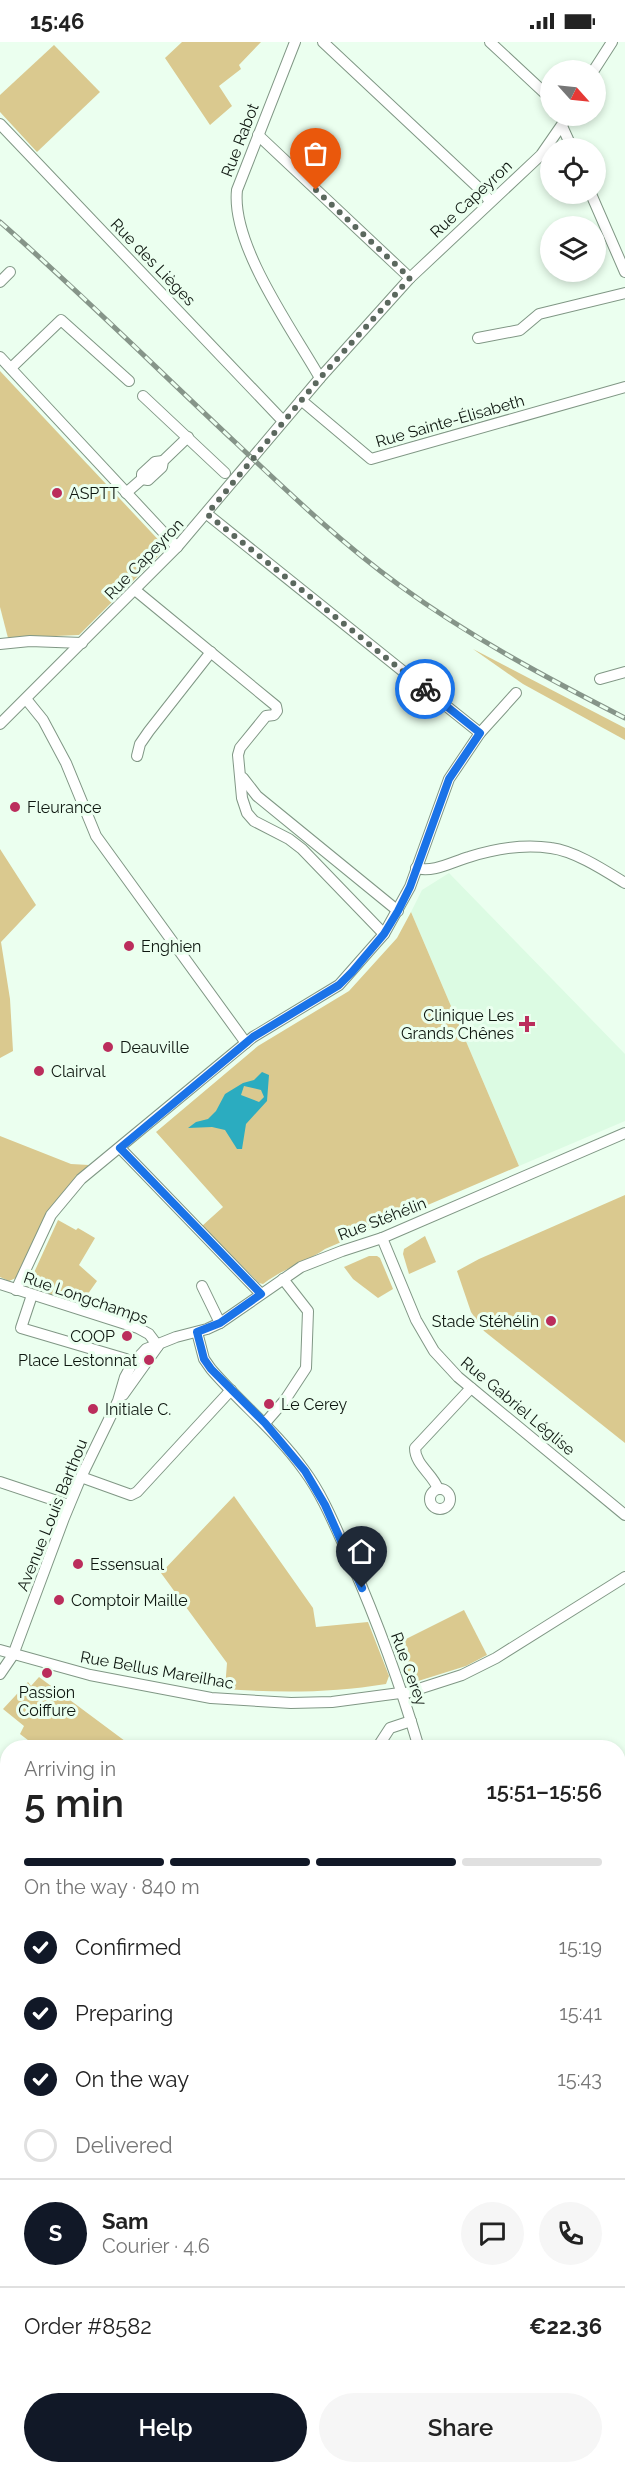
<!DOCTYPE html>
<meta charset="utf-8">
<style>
body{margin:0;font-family:Raleway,sans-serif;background:#f6f6f6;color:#222;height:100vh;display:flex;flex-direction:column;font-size:22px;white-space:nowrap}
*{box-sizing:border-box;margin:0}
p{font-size:20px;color:#767676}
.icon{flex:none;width:33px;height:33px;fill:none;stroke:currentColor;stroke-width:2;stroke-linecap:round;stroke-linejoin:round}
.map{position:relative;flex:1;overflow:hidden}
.side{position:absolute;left:0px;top:1698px;width:626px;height:734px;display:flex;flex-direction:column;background:#fff;border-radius:24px 24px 0 0;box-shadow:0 3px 9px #0003}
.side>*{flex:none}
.needle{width:39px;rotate:117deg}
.buttons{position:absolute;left:540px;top:18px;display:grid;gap:12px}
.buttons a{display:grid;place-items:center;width:66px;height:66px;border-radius:50%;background:#fff;box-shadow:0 3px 9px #0003;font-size:30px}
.pin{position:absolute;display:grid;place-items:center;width:51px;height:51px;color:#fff;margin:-62px -26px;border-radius:50% 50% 50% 0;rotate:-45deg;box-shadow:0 0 6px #0007}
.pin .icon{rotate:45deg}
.courier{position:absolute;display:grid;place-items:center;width:60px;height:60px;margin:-30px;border:4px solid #1a73e8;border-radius:50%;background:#fff;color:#222;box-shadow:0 2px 8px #0007}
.summary em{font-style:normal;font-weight:600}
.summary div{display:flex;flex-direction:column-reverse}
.summary{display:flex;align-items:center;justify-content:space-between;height:102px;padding:0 24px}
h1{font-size:39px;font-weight:600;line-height:45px}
.bar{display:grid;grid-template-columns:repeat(4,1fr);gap:9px 6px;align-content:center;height:72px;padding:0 24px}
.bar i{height:8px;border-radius:4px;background:#e0e0e0}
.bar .current{background:#111827}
.bar p{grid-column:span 4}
.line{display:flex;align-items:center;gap:15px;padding:0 24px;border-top:2px solid #e0e0e0}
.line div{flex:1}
.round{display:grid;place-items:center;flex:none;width:63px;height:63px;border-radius:32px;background:#f6f6f6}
ol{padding:0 24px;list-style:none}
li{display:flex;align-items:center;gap:18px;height:66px}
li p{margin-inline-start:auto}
li .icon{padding:6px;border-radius:50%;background:#111827;color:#fff;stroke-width:4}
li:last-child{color:#767676}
li i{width:33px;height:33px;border:3px solid #e0e0e0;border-radius:50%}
.action{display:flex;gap:12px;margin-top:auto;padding:12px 24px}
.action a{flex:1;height:69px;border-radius:36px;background:#111827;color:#fff;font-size:24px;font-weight:600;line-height:69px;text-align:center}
.action a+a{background:#f6f6f6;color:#222}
.status{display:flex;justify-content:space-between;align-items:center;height:42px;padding:0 30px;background:#fff;direction:ltr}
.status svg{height:16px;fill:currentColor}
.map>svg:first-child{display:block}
</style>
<div class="status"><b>15:46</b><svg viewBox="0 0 49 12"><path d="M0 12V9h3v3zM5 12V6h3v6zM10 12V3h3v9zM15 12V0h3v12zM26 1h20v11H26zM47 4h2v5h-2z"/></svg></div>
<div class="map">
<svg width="625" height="2431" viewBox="0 0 625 2431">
<rect width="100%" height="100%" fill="#ebffef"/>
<path fill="#dcfbe3" d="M 449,831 L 625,1012 L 625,1079 L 519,1124 L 411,870 L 422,848 Z"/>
<g fill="#dac98f">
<path d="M 182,0 L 261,0 L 239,23 L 241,27 L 219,44 L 232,64 L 210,83 L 165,16 Z"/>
<path d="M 54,3 L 100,50 L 37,110 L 0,70 L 0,53 Z"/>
<path d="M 0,329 L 166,506 L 79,593 L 8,596 L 0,565 Z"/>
<path d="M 473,607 L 625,686 L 625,698 L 523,642 Z"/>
<path d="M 0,807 L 36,863 L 1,900 L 10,957 L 13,1009 L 0,1016 Z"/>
<path d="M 411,870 L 519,1124 L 325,1207 C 305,1221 282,1227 263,1242 L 259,1241 L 202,1184 L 223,1165 L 156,1090 L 258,1004 L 349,949 L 397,896 Z"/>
<path d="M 0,1094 L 71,1122 L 89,1123 L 47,1170 L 16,1236 L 9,1239 L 0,1235 Z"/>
<path d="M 625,1153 L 625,1401 L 484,1289 L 471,1270 L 457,1229 L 479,1217 Z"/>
<path d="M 58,1178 L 76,1188 L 78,1186 L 95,1196 L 79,1223 L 97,1239 L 80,1263 L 27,1246 Z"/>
<path d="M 425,1194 L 436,1220 L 409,1232 L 403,1212 L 404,1207 Z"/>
<path d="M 369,1214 L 377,1214 L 380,1216 L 393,1247 L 378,1256 L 353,1237 L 344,1225 Z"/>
<path d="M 234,1454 L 313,1566 L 316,1585 L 368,1580 L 389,1634 L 386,1642 C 332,1651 279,1651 225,1647 L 227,1621 L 161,1531 Z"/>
<path d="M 464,1568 L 487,1613 L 466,1624 L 415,1640 L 409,1637 L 396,1602 Z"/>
<path d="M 39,1635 L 133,1705 L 37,1705 L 20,1692 L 24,1684 L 3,1667 L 28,1640 L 31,1644 Z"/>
<path d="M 2,2089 L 7,2096 L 8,2189 L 2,2193 L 0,2190 Z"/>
</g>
<path fill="#2bacc0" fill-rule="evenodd" d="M 262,1030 L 269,1033 L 267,1059 L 246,1082 L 242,1107 L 237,1107 L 225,1088 L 212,1085 L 188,1086 L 196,1080 L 208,1077 L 216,1069 L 225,1052 L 243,1041 L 254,1038 ZM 244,1044 L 261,1048 L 264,1055 L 259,1060 L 241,1053 Z"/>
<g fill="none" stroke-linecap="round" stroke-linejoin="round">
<g stroke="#809785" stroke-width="12">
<g id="minor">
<path d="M 295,0 L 237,148 C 231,203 292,287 320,336"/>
<path d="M 323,0 L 484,151 L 490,160"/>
<path d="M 490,0 L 550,56"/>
<path d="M 594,28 L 612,0"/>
<path d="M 0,82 L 283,379"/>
<path d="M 562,84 L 572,106"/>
<path d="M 258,93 L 410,236"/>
<path d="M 591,152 L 625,230"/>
<path d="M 0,240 L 10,230"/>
<path d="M 478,296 L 520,288 L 539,272 L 625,251"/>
<path d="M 0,315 L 177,505"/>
<path d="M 11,326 L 61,278 L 129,339"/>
<path d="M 143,354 L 225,431"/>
<path d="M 301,358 L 371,417 L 625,345"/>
<path d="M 142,437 L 148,438 L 162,425 L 163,419 L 188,395"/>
<path d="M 126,451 L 142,437 L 142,432 L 155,420 L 163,419"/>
<path d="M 207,472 L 480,691"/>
<path d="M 135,548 L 276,664 L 277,669 L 274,673 L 266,674 L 240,706 L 238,713 L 242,756 L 247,771 L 254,779 L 289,797 L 302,807 L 384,892"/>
<path d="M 0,602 L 30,599 L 82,601"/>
<path d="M 600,637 L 625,630"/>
<path d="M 26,657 L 43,678 L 66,721 L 96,794 L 246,1001"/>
<path d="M 0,682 L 177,505 L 320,336 L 410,236 L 541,113 L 568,74"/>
<path d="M 137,714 L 140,702 L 149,689 L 211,610"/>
<path d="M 243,736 L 257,754 L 398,869"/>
<path d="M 416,826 C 433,831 452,820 469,815 C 494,807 524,802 551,806 C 575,809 604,828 625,841"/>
<path d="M 120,1106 L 261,1252"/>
<path d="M 382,1196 L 416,1278 L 434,1309 L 458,1335 L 625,1473"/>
<path d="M 0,1242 L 138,1286 L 149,1292 L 158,1304"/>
<path d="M 202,1244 L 220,1281"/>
<path d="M 16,1248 L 51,1173 L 81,1137 L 253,995 L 339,943 L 384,892 L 410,845 L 449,737 L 480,691 L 516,651"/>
<path d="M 32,1253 L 21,1286 L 126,1317 L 132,1322"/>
<path d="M 197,1290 L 204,1317 L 211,1327 C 241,1362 277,1390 304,1428 C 324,1455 336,1487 350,1517 C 377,1579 400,1641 419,1706"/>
<path d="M 123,1353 L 158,1304"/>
<path d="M 265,1381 L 285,1358 L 306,1326 L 308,1269 L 283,1237"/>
<path d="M 81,1435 L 131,1453 L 137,1450 L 231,1348"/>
<path d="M 0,1440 L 69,1463"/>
<path d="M 438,1447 C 433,1432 415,1423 415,1406 L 471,1346"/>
<circle cx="440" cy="1457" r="10"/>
<path d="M 0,1608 L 90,1633 L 211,1656 L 291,1661 L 332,1660 L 400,1651 L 403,1652 L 462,1633 L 496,1616 L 625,1535"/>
<path d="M 0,1632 L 13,1613 L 64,1476 L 81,1435 L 118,1359 L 125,1335 L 132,1322 L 146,1307 L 176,1295 L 207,1287 L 220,1281 L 301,1225 L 342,1209 L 382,1196 L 625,1091"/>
<path d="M 377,1706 L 390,1686 L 411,1679"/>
<path d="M 618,1911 L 625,1920"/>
<path d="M 0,1921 L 8,1926"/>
<path d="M 618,2052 L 625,2061"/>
<path d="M 618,2095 L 625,2096"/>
<path d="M 618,2135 L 625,2145"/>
<path d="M 0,2286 L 8,2294"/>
<path d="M 618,2394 L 625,2399"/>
<path d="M 273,2424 L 276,2431"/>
<path d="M 429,2424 L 437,2431"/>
<path d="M 92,2431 L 95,2424"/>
<path d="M 550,2431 L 556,2424"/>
</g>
</g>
<g stroke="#809785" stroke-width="15">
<g id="major">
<path d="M 618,1807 L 625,1801"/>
<path d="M 0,2261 L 8,2258"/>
</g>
</g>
<use href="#minor" stroke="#fff" stroke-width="10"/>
<use href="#major" stroke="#fff" stroke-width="14"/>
<g stroke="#869589" stroke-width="5">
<path id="rail" d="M 0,180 C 81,251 157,327 235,400 C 288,450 340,500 399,543 C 470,595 547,636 625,676"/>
</g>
<use href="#rail" stroke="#ebffef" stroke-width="3" stroke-dasharray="9" stroke-linecap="butt"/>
</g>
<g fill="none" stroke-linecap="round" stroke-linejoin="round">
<path stroke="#5b685e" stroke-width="6" stroke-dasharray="0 10.8" d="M 316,148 L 410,236 L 320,336 L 207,472 L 425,647"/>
<path stroke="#1a73e8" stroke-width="8" d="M 362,1546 L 325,1463 L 305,1429 L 265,1381 L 211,1327 L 204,1317 L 197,1290 L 220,1281 L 261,1252 L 120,1106 L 253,995 L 339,943 L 352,930 L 384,892 L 398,869 L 410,845 L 449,737 L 480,691 L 425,647"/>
</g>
<g fill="#bb2d5c" stroke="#ebffef" stroke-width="2">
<circle cx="57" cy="451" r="6"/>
<circle cx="15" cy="765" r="6"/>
<circle cx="129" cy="904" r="6"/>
<path d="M524 973h6v6h6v6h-6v6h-6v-6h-6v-6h6z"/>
<circle cx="108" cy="1005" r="6"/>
<circle cx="39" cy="1029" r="6"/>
<circle cx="551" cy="1279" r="6"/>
<circle cx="127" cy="1294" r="6"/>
<circle cx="149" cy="1318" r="6"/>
<circle cx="269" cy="1362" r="6"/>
<circle cx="93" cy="1367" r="6"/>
<circle cx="78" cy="1522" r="6"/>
<circle cx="59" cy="1558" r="6"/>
<circle cx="47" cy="1631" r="6"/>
</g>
<g text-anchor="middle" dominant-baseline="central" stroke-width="6" stroke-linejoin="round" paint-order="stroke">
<g font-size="16" fill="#0e1710" stroke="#ebffef">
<text transform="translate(240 98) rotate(-69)">Rue Rabot</text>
<text transform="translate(471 157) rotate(-43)">Rue Capeyron</text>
<text transform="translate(153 220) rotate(46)">Rue des Lièges</text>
<text transform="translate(450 379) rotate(-16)">Rue Sainte-Élisabeth</text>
<text transform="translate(144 517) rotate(-46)">Rue Capeyron</text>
<text transform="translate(382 1177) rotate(-21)">Rue Stéhélin</text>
<text transform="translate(86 1256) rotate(19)">Rue Longchamps</text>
<text transform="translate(518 1364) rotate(40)">Rue Gabriel Léglise</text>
<text transform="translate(52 1473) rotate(-68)">Avenue Louis Barthou</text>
<text transform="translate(409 1627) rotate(70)">Rue Cerey</text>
<text transform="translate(157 1628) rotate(10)">Rue Bellus Mareilhac</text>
</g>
<g font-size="16" fill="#0e1710" stroke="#ebffef" text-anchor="start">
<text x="69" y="451">ASPTT</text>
<text x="27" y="765">Fleurance</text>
<text x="141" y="904">Enghien</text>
<text x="514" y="973" text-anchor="end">Clinique Les<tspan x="514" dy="18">Grands Chênes</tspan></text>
<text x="120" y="1005">Deauville</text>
<text x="51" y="1029">Clairval</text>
<text x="539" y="1279" text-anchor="end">Stade Stéhélin</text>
<text x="115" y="1294" text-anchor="end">COOP</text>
<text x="137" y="1318" text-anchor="end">Place Lestonnat</text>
<text x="281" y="1362">Le Cerey</text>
<text x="105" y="1367">Initiale C.</text>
<text x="90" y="1522">Essensual</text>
<text x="71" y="1558">Comptoir Maille</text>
<text x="47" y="1650" text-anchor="middle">Passion<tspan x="47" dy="18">Coiffure</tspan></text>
</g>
</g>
</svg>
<div class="buttons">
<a><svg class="needle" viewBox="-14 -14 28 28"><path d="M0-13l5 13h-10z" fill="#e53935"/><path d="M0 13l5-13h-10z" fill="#767676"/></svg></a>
<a><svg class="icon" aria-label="locate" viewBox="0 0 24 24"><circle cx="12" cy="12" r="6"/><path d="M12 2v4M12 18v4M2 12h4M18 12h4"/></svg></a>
<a><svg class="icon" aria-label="layers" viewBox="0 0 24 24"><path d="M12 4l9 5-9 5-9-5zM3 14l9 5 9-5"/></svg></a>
</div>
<div class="pin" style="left:316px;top:148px;background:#ea580c"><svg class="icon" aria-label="bag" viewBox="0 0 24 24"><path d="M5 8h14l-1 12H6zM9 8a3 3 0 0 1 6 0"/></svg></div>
<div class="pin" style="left:362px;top:1546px;background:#1f2937"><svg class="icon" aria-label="home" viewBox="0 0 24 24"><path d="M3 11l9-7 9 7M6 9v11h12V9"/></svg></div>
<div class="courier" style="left:425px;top:647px"><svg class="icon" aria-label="bike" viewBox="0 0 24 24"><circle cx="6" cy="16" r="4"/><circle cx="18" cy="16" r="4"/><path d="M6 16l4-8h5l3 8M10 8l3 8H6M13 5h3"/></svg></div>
<section class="side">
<div class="summary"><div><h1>5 min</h1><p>Arriving in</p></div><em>15:51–15:56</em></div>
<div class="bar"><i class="current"></i><i class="current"></i><i class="current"></i><i></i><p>On the way · 840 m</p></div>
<ol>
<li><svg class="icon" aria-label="check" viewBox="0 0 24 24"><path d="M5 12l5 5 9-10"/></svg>Confirmed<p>15:19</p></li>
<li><svg class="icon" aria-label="check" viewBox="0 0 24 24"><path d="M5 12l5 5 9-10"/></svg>Preparing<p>15:41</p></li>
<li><svg class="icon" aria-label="check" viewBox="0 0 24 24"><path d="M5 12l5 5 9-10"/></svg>On the way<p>15:43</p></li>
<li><i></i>Delivered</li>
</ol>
<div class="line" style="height:108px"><b class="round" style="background:#111827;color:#fff">S</b><div><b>Sam</b><p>Courier · 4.6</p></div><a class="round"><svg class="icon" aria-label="chat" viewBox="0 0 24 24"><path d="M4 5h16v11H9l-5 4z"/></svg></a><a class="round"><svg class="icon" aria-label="phone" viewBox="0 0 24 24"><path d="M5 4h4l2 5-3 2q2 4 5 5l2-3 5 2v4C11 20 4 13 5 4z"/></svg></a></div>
<div class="line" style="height:78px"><div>Order #8582</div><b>€22.36</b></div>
<div class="action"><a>Help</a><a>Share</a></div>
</section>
</div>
